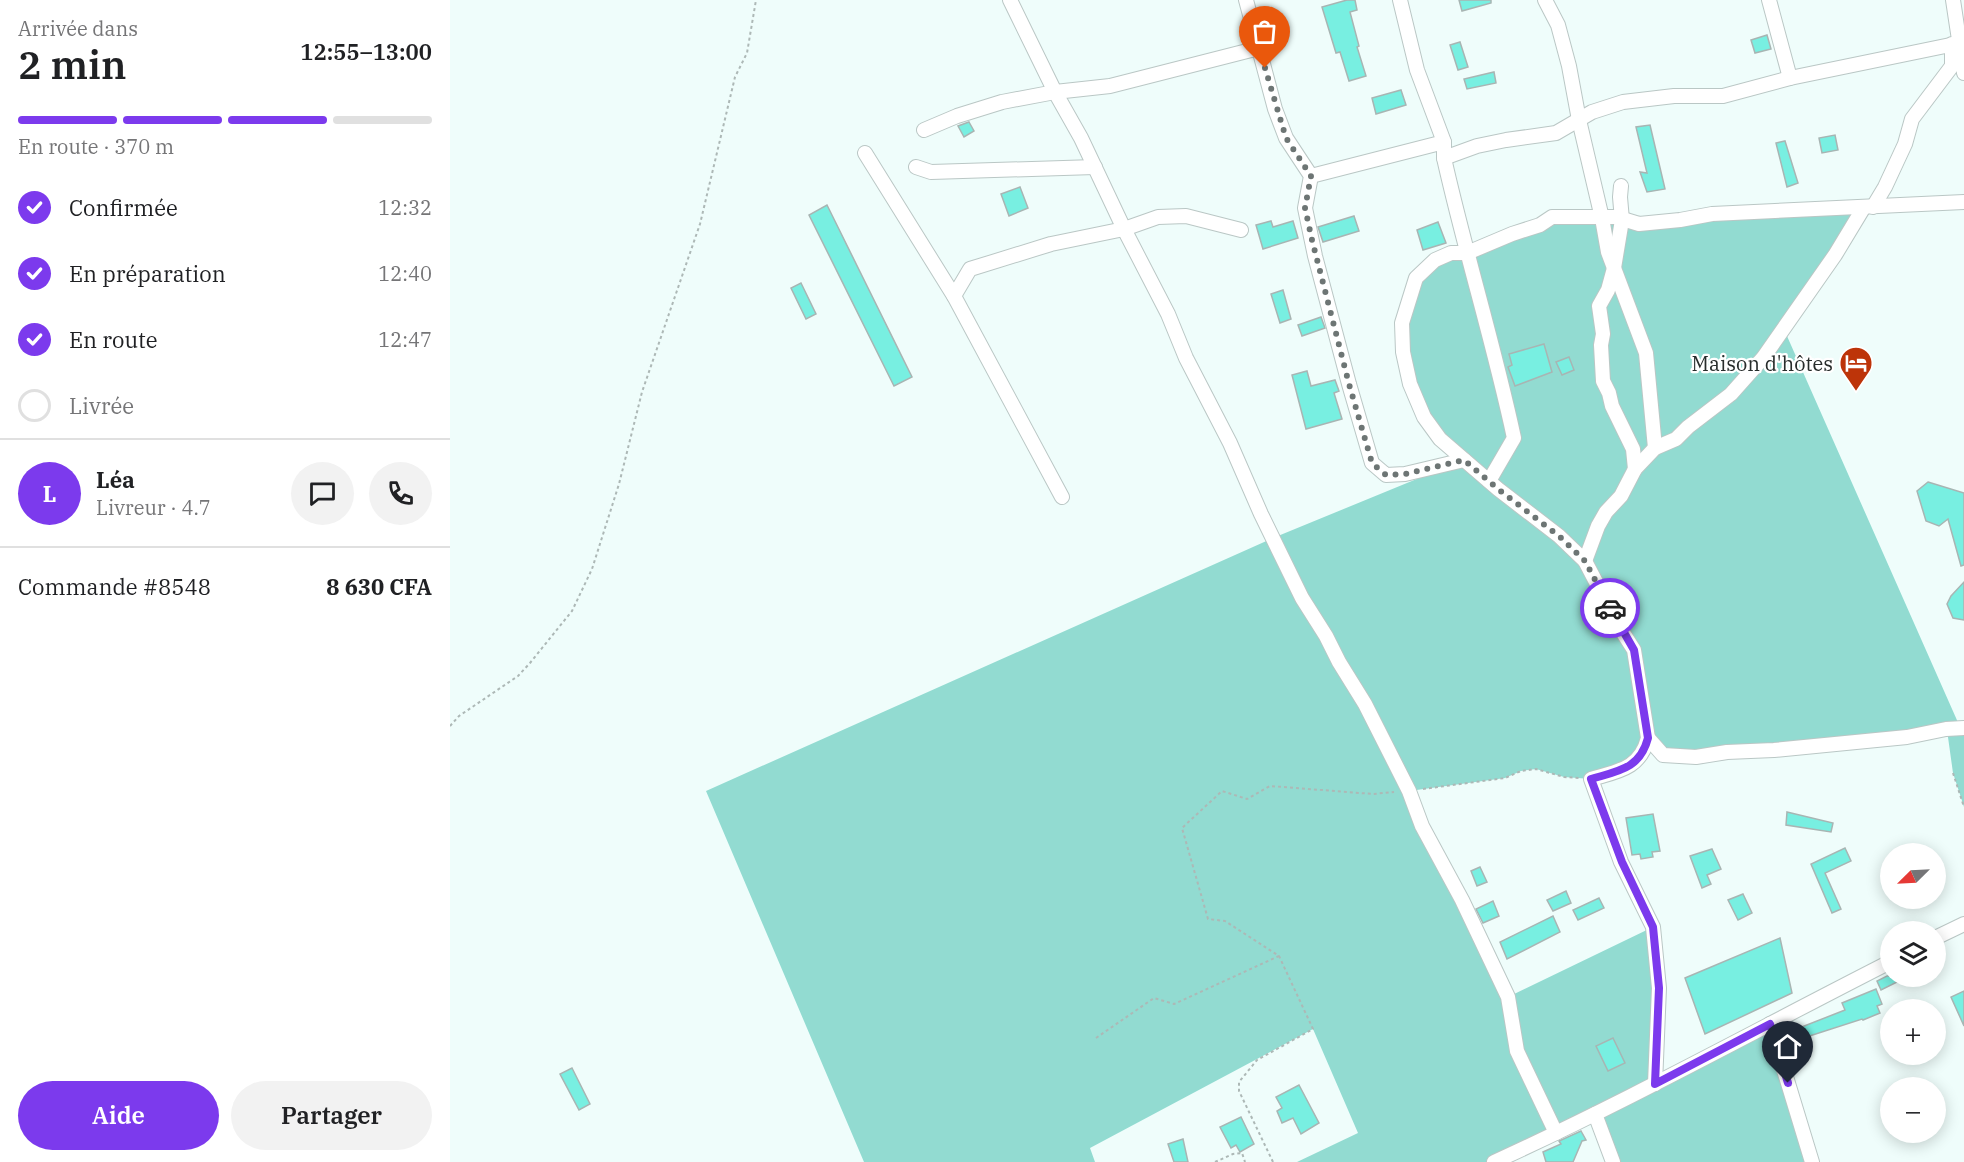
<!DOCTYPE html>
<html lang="fr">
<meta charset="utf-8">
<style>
body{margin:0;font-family:"IBM Plex Serif",serif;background:#f2f2f2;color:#202124;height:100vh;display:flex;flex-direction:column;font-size:22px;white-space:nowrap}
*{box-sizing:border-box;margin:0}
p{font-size:20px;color:#757577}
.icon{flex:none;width:33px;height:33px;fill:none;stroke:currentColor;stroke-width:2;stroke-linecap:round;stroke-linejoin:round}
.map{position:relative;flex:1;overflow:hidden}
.side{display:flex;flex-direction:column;background:#fff;width:450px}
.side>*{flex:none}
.needle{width:39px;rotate:246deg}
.tools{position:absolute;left:1430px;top:843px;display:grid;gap:12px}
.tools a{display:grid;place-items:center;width:66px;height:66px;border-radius:50%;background:#fff;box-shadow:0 3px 15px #0003;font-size:30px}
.pin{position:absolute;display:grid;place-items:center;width:51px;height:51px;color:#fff;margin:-62px -26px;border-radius:50% 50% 50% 0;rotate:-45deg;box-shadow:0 0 6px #0007}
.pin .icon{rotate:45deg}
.courier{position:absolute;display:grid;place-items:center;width:60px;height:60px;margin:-30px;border:4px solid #7c3aed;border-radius:50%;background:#fff;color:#222;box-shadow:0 2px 8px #0007}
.head em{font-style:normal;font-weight:600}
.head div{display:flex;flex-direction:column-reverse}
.head{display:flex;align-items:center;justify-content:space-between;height:102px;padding:0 18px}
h1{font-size:39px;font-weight:600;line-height:45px}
.bar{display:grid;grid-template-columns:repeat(4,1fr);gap:9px 6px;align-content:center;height:72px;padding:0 18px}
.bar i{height:8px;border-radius:4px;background:#e0e0e0}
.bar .on{background:#7c3aed}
.bar p{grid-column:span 4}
.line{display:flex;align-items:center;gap:15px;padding:0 18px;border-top:2px solid #e0e0e0}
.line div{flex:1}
.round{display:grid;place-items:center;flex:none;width:63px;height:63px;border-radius:32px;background:#f2f2f2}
ol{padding:0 18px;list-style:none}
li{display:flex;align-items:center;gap:18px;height:66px}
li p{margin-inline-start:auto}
li .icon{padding:6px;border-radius:50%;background:#7c3aed;color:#fff;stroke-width:4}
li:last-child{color:#757577}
li i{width:33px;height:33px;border:3px solid #e0e0e0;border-radius:50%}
.cta{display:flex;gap:12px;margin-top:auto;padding:12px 18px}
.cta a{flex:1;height:69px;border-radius:36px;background:#7c3aed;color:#fff;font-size:24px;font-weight:600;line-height:69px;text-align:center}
.cta a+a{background:#f2f2f2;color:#202124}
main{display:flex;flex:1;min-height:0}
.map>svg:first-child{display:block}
</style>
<main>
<section class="side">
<div class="head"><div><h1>2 min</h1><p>Arrivée dans</p></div><em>12:55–13:00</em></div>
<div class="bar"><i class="on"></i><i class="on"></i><i class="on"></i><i></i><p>En route · 370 m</p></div>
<ol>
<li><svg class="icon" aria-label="check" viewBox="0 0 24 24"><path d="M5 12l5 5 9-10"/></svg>Confirmée<p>12:32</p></li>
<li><svg class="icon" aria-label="check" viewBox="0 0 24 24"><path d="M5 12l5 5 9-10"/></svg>En préparation<p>12:40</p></li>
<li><svg class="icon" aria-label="check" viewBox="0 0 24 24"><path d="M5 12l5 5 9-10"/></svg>En route<p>12:47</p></li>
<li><i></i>Livrée</li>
</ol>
<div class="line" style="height:108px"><b class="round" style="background:#7c3aed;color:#fff">L</b><div><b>Léa</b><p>Livreur · 4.7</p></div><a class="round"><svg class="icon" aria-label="chat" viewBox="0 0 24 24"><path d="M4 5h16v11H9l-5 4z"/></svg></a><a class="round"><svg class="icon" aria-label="phone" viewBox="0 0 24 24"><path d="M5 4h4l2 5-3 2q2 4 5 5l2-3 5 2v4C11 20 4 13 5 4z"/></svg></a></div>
<div class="line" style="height:78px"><div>Commande #8548</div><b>8 630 CFA</b></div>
<div class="cta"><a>Aide</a><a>Partager</a></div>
</section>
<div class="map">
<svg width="1514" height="1162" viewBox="0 0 1514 1162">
<rect width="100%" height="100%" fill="#effdfb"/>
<path fill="#92dbd1" d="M 1414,207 L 1333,327 L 1510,727 L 1514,726 L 1514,807 L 1503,773 L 1497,730 L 1213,755 L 1199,739 L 1185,763 L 1141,779 L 1114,777 L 1086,769 L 1071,771 L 1055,778 L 959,791 L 1058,997 L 1203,927 L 1205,1082 L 1320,1024 L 1362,1162 L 1163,1162 L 1145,1114 L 1048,1162 L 847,1162 L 908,1133 L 863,1029 L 640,1148 L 645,1162 L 414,1162 L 256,791 L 823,538 L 1013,460 L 979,424 L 953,352 L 962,288 L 985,260 L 1102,217 L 1189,224 Z"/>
<g fill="#78efe1" stroke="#a8b5b3" stroke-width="1.5">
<path d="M 897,0 L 905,0 L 907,10 L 900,12 L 909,46 L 907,47 L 916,76 L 899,81 L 890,52 L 886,53 L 872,7 Z"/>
<path d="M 1009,0 L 1041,0 L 1041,3 L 1012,11 Z"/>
<path d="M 1317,35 L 1321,49 L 1305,53 L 1301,40 Z"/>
<path d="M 1010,42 L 1018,67 L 1008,70 L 1000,45 Z"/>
<path d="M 1044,72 L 1046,83 L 1017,89 L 1014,79 Z"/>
<path d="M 951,90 L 956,105 L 926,114 L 922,98 Z"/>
<path d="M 519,122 L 524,131 L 514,137 L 508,126 Z"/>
<path d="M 1200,125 L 1215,189 L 1197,192 L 1190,172 L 1197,173 L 1186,127 Z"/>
<path d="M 1385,135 L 1388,150 L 1372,153 L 1369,138 Z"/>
<path d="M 1335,141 L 1348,183 L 1337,187 L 1326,143 Z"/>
<path d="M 570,187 L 578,208 L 559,216 L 551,194 Z"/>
<path d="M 377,205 L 462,377 L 444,386 L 359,215 Z"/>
<path d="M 904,216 L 909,231 L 873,242 L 868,227 Z"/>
<path d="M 821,221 L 823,227 L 843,221 L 848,238 L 813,249 L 806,225 Z"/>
<path d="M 988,222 L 996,243 L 973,250 L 967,230 Z"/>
<path d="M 351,283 L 366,314 L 356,319 L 341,288 Z"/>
<path d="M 833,290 L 841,319 L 830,323 L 821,294 Z"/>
<path d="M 871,317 L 875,328 L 852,336 L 848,325 Z"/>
<path d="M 1094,344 L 1102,372 L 1065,386 L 1058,367 L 1062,365 L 1059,354 Z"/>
<path d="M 1119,357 L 1124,370 L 1112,375 L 1106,362 Z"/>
<path d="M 857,371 L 861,386 L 885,380 L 889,391 L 884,393 L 892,419 L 856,429 L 842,375 Z"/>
<path d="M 1478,482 L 1514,493 L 1514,565 L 1511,566 L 1498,519 L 1489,526 L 1476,521 L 1467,491 Z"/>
<path d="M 1514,582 L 1514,620 L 1503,618 L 1497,604 L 1501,596 Z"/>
<path d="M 1337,812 L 1383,823 L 1381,832 L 1336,825 Z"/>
<path d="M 1203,814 L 1210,851 L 1202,852 L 1203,857 L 1191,859 L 1190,854 L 1182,855 L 1176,818 Z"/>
<path d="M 1395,848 L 1401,861 L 1375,873 L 1391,909 L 1382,913 L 1361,864 Z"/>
<path d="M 1262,849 L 1271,869 L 1257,875 L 1261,884 L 1252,888 L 1240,856 Z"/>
<path d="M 1030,867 L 1037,882 L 1027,886 L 1021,871 Z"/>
<path d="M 1116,891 L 1121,903 L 1103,911 L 1097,900 Z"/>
<path d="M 1293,894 L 1302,913 L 1288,920 L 1278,900 Z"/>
<path d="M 1149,898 L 1154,908 L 1128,920 L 1123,910 Z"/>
<path d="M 1043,901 L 1049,916 L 1033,923 L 1026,909 Z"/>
<path d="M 1103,916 L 1110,932 L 1057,959 L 1050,942 Z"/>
<path d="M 1330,938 L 1342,993 L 1255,1034 L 1235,978 Z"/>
<path d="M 1437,976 L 1459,976 L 1431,990 L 1427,981 Z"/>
<path d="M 1426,989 L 1432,1004 L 1427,1006 L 1430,1013 L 1413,1020 L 1412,1019 L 1347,1040 L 1344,1030 L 1395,1010 L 1392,1003 Z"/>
<path d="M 1514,991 L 1514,1026 L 1501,997 Z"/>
<path d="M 1163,1038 L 1175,1063 L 1158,1071 L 1146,1046 Z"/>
<path d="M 122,1068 L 140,1104 L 129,1110 L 110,1074 Z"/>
<path d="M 849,1085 L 869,1123 L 851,1134 L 843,1118 L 832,1123 L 827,1111 L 832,1108 L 826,1097 Z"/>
<path d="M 791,1117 L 804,1144 L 790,1152 L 786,1145 L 781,1148 L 770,1127 Z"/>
<path d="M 1131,1131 L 1136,1140 L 1132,1141 L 1123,1162 L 1096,1162 L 1093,1152 L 1111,1144 L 1109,1141 Z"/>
<path d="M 733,1139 L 738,1162 L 724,1162 L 718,1144 Z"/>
</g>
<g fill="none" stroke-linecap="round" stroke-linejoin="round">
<g stroke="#bac7c5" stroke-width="16">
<g id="street">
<path d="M 560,0 L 605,92 L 631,138 L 674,229 L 718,314 L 736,358 L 780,443 L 811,514 L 852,598 L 876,636 L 889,662 L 915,704 L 959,791 L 972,826 L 1012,900 L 1058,997 L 1067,1051 L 1106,1133"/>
<path d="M 796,0 L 825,109 L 836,138 L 861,176 L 855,208 L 865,256 L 899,384 L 922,463 L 936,475 L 955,474 L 1014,460"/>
<path d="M 950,0 L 967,70 L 994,142 L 994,158 L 1027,146 L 1056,140 L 1106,133 L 1142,112 L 1173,102 L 1224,96 L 1273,96 L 1340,78 L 1510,43"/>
<path d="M 1095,0 L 1108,25 L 1119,66 L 1129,120 L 1152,218 L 1158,252 L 1196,353 L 1205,448"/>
<path d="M 1319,0 L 1340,78"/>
<path d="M 1503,0 L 1514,73"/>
<path d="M 474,130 L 507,116 L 552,102 L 605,92 L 660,86 L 809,48"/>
<path d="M 415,153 L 504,296 L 612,497"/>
<path d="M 994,158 C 1015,252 1044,344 1064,438 L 1039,481"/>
<path d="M 466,167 L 481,172 L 645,167"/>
<path d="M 861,176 L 994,142"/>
<path d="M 1171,186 L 1170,197 L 1172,220 L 1164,268 L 1158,290 L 1149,306 L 1153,334 L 1151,345 L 1153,381 L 1159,393 L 1162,406 L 1183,449 L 1185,469"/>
<path d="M 1423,207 L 1435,187 L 1455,144 L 1462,119 L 1502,66 L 1502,44"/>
<path d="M 504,296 L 520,269 L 601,244 L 674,229 L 708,217 L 736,216 L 791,230"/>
<path d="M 1135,561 L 1148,526 L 1156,512 L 1171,496 L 1185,469 L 1205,448 L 1226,439 L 1238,427 L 1281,394 L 1313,358 L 1385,255 L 1414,207"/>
<path d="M 1198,738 L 1213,755 L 1246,757 L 1277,752 L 1324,750 L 1457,737 L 1496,729 L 1514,728"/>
<path d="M 1485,938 L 1514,924"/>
<path d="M 1320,1024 L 1362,1162"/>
<path d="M 1205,1084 L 1209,988 L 1203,927 L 1171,862 L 1141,779 C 1168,771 1190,769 1198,738 L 1184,650 L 1170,628 L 1135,561 L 1109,536 L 1048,489 L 990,439 L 974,417 L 960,384 L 953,352 L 952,323 L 966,278 L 985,260 L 1001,253 L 1017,253 L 1062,234 L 1090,225 L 1102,217 L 1166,217 L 1189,224 L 1230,220 L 1262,214 L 1514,202"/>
<path d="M 1145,1114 L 1163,1162"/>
<path d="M 1044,1162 C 1178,1101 1308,1029 1440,962"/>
</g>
</g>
<g stroke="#adb8b6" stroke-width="2" stroke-dasharray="3 3" stroke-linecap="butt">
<path d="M 0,726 L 9,716 L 68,676 L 80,663 L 122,611 L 142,569 L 169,484 L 192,392 L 250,224 L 285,77 L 297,53 L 306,0"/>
<path d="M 1503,773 L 1514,807"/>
<path d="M 973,789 L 1055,778 L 1071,771 L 1086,769 L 1114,777 L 1129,778"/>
<path d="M 646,1038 L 704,998 L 724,1004 L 829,956"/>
<path d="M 765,1162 L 783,1154 L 792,1153 L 795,1162"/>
<path d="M 823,1162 L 789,1091 L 789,1082 L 807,1060 L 863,1029 L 829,956 L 775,921 L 758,919 L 732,828 L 772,791 L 797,799 L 820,786 L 923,794 L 944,792"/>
</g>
<use href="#street" stroke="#fff" stroke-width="14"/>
</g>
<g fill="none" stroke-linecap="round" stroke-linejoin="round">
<path stroke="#6d7574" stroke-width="6" stroke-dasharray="0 10.8" d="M 815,68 L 836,138 L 861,176 L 855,208 L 862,240 L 899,384 L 922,463 L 936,475 L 955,474 L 1014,460 L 1048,489 L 1109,536 L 1135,561 L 1160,608"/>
<path stroke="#7c3aed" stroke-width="8" d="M 1160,608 L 1184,650 L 1198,738 C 1190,769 1168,771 1141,779 L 1172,862 L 1203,927 L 1209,988 L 1205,1084 L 1320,1024 L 1338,1083"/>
</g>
<defs>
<g id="hotel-pin" transform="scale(1.725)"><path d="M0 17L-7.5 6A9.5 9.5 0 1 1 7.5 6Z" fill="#bd3409" stroke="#fff"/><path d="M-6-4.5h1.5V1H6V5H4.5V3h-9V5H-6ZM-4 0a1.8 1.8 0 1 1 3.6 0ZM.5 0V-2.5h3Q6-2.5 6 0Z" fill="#fff"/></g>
</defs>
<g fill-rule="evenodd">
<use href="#hotel-pin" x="1406" y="363"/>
</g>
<g text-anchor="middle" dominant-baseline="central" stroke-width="4.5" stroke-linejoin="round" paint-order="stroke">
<g font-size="20" fill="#272c2b" stroke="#fff" text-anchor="end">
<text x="1383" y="363">Maison d'hôtes</text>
</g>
</g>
</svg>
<div class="tools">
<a><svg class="needle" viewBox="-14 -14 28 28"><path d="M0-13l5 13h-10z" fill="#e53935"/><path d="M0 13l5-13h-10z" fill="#757577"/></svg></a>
<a><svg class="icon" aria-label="layers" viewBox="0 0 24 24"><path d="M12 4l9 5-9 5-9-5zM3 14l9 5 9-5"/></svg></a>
<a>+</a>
<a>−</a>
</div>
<div class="pin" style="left:815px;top:68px;background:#ea580c"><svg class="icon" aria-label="bag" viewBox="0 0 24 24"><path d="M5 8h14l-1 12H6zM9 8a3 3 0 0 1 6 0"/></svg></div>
<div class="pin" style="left:1338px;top:1083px;background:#1f2937"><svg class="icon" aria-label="home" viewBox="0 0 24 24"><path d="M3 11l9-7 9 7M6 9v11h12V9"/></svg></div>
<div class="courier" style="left:1160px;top:608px"><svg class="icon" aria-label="car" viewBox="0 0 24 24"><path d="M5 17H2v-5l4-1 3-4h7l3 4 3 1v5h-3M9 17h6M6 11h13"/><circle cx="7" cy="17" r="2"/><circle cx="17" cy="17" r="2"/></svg></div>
</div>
</main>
